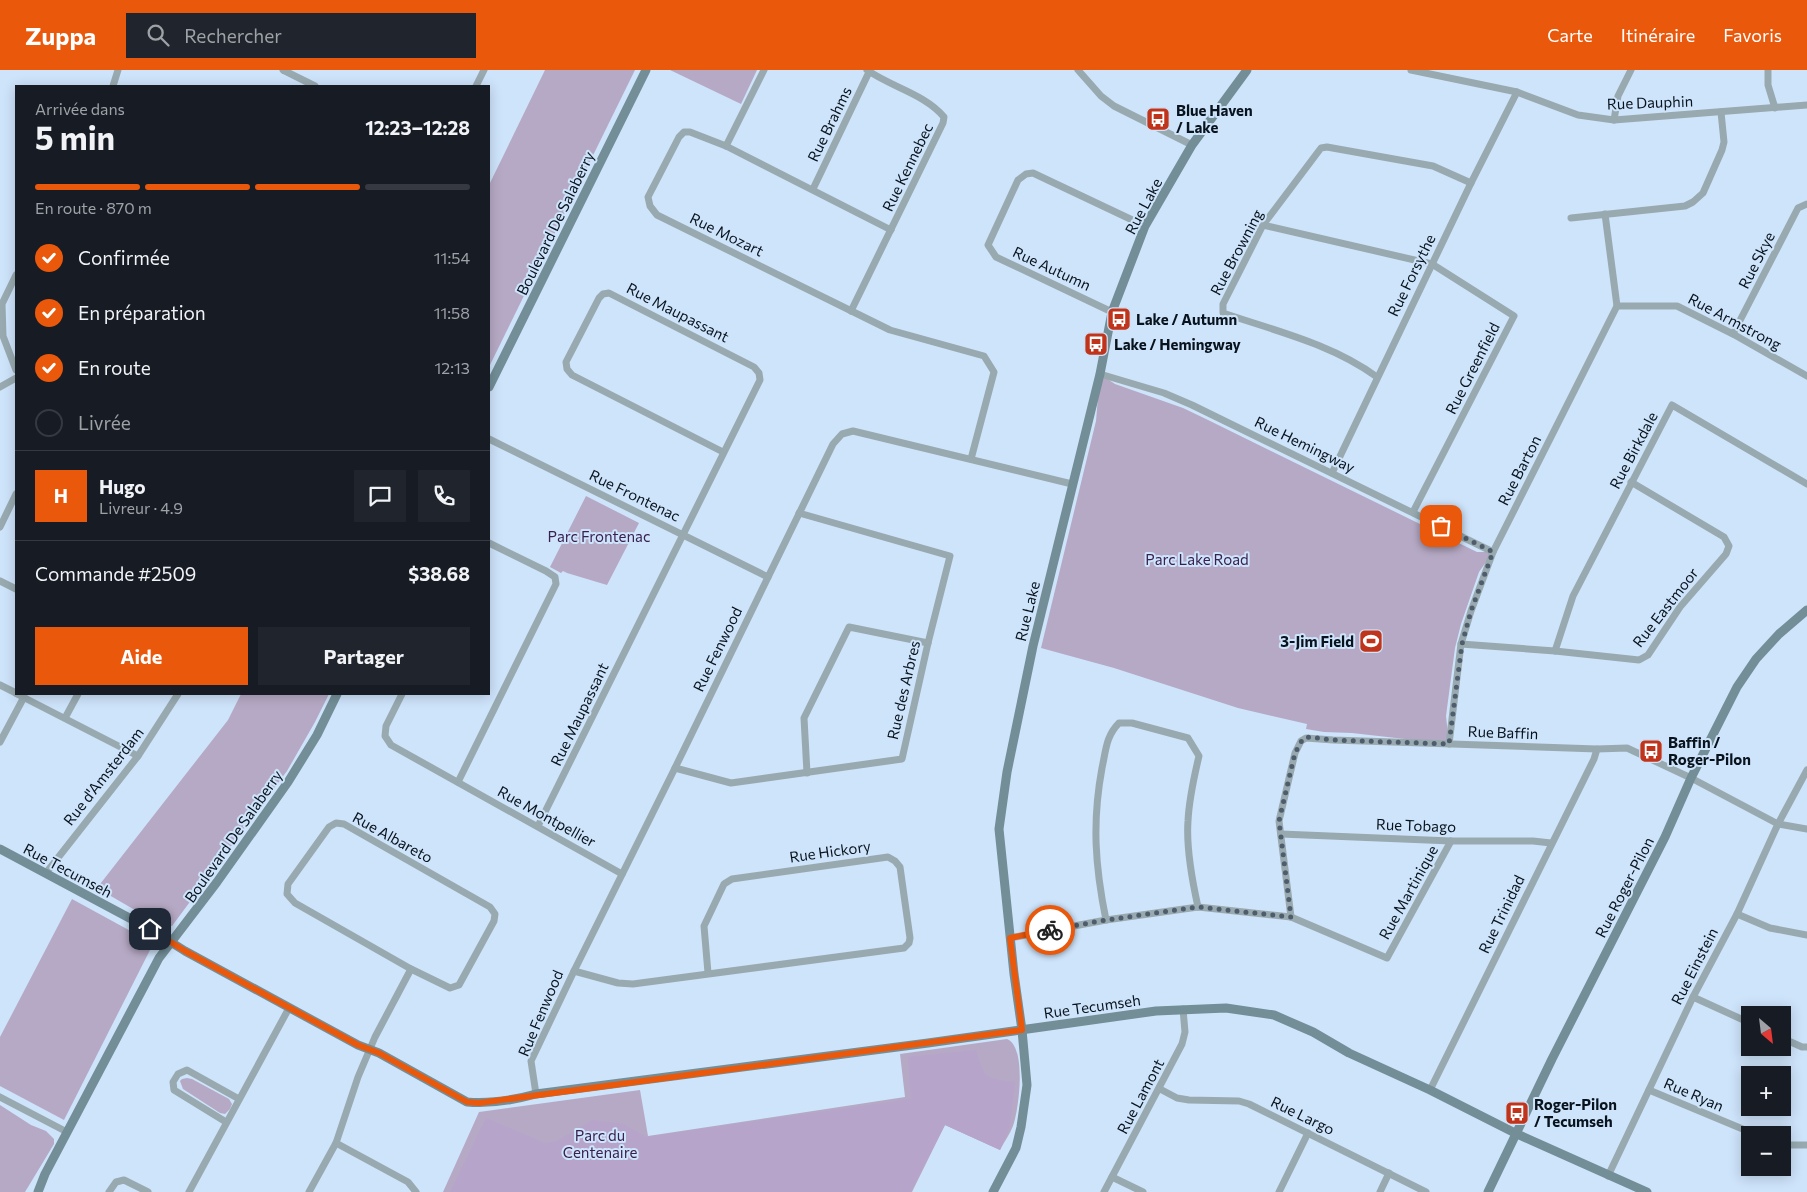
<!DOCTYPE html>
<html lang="fr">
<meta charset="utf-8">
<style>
body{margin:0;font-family:Commissioner,sans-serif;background:#20242c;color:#f1f3f6;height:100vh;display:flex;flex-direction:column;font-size:19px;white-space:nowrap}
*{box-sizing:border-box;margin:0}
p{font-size:16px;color:#9ea1a6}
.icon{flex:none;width:28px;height:28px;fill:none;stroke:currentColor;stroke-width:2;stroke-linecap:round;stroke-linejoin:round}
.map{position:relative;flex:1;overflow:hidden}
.side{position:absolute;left:15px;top:15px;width:475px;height:610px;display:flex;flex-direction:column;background:#171b24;border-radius:0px;box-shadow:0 2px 12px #0003}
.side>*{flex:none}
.needle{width:32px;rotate:152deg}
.tools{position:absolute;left:1741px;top:936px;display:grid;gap:10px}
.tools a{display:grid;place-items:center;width:50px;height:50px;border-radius:0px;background:#171b24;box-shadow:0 2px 12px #0003;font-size:25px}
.pin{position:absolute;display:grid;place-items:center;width:42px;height:42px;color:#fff;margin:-21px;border-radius:10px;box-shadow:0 2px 8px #0006}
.courier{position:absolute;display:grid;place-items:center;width:50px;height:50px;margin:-25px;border:4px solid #ea580c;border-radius:50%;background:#fff;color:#222;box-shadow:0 1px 6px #0007}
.headline em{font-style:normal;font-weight:700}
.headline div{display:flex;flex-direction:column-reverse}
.headline{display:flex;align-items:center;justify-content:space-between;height:85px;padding:0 20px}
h1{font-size:32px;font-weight:700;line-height:38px}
.bar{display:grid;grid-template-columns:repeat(4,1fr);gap:8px 5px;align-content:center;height:60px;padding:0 20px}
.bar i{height:6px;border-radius:4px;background:#363941}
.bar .current{background:#ea580c}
.bar p{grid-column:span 4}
.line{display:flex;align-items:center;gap:12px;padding:0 20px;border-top:1px solid #363941}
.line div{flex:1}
.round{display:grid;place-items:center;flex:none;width:52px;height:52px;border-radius:0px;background:#20242c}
ol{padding:0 20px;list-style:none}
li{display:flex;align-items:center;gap:15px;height:55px}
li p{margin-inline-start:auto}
li .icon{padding:5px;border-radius:50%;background:#ea580c;color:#fff;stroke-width:4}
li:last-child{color:#9ea1a6}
li i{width:28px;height:28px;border:2px solid #363941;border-radius:50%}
.cta{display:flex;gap:10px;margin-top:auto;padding:10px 20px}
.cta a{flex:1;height:58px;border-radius:0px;background:#ea580c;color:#fff;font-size:20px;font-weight:700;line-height:58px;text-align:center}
.cta a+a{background:#20242c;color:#f1f3f6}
header{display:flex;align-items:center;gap:30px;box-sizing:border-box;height:70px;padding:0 25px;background:#ea580c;color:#fff}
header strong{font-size:24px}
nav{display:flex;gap:28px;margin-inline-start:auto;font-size:18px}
.search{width:350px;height:45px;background:#20242c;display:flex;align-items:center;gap:12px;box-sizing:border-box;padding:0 18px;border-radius:0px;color:#9ea1a6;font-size:19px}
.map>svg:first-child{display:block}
</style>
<header>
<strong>Zuppa</strong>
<div class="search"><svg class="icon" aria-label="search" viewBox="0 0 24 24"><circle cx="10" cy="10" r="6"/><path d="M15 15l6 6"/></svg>Rechercher</div>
<nav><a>Carte</a><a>Itinéraire</a><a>Favoris</a></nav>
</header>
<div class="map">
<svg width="1807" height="1122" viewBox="0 0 1807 1122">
<rect width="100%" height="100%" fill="#cee4fb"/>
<g fill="#b6a9c5">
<path d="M 545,0 L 635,0 L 489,297 L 489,115 Z"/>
<path d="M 670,0 L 757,0 L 741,34 Z"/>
<path d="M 1100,304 L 1115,314 L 1183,338 L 1206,349 L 1477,482 L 1493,482 L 1479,502 L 1461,554 L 1455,578 L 1446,646 L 1449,674 L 1352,663 L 1324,662 L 1306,659 L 1307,654 L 1238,638 L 1114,598 L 1041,578 L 1096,351 Z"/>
<path d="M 586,426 L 639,453 L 607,515 L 567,503 L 563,501 L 561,503 L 550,497 Z"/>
<path d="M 241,624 L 329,624 L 315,652 L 287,701 L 172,856 L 159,854 L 97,818 L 228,650 Z"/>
<path d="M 72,829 L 147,870 L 150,880 L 64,1050 L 0,1016 L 0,967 Z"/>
<path d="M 1007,969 C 1027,977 1019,1039 1013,1056 C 1010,1064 1004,1072 1000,1080 L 945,1055 L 912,1122 L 443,1122 L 479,1042 L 640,1020 L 648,1066 L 905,1027 L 900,984 Z"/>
<path d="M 187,1008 L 192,1009 L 229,1029 L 232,1034 L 230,1039 L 225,1044 L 220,1043 L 183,1019 L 180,1011 L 182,1009 Z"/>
<path d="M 0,1035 L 31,1055 L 46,1061 L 54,1069 L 54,1074 L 25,1122 L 0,1122 Z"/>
</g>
<path fill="#b6a4ca" d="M 976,980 C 985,1010 985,1008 1015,1012 L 1010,1055 L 1000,1080 L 945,1055 L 910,1122 L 450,1122 L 486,1048 L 545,1073 L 557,1071 L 593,1050 L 623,1054 L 646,1067 L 911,1029 L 908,987 Z"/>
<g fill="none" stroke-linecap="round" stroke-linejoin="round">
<g stroke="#98aab0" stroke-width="7">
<path d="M 283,0 L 315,16"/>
<path d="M 1078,0 L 1101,26 L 1114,36 L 1192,75"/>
<path d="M 1411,0 L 1517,22 L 1578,45 L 1614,50 L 1807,35"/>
<path d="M 1768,0 L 1768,15 L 1775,38"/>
<path d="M 113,16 L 118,0"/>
<path d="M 476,16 L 484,0"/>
<path d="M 1614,50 L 1618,26 L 1631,0"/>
<path d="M 726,76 L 764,0"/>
<path d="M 813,119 L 870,0"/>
<path d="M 1571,148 L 1685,136 L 1693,132 L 1703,123 L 1722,80 L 1724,72 L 1721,42"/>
<path d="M 1263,155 L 1432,194 L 1514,246 L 1413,442"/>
<path d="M 891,160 L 726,76 L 690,62 L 684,62 L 679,67 L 648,127 L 650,136 L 657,145 L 890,260 L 984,286 L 994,302 L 971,389"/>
<path d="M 16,205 L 2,234 L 3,266 L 16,300"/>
<path d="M 1617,236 L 1677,236 L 1733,264 L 1807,306"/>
<path d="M 851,241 L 943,53 L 944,47 C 925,24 891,17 867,0"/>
<path d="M 1112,242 L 996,187 L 988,175 L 1018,110 L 1026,104 L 1033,103 L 1145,156"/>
<path d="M 1733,264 L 1798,138 L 1807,134"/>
<path d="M 1100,304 L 1164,323 L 1192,335 L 1493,482"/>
<path d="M 1377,307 C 1332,274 1276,261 1223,243 L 1223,234 L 1263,155 L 1321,78 L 1327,77 L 1433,96 L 1471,113"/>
<path d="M 0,317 L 16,308"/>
<path d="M 489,369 L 768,507"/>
<path d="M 1332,403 L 1471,113 L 1517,22"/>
<path d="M 0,457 L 16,424"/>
<path d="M 0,511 L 16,519"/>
<path d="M 1461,574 L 1555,581 L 1639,590 L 1648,585 L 1680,537 L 1726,484 L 1729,476 L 1724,467 L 1631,412"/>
<path d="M 1555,581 L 1573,526 L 1672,335 L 1807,414"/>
<path d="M 0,615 L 16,623"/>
<path d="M 17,624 L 138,686"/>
<path d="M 402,624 L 386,656 L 385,666 L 391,675 L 622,804"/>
<path d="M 65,648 L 78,624"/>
<path d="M 0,672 L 24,627"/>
<path d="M 1449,674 L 1461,574 L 1471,541 L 1493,482 L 1617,236 L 1605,144"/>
<path d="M 675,698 L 731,713 L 902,689 L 928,573 L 950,486 L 799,443"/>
<path d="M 807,703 L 804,648 L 849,557 L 928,573"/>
<path d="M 458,712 L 556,514 L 555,507 L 546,501 L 489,473"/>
<path d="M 336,753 L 344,754 L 490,837 L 495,844 L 494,851 L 459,915 L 450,918 L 411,899 L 295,833 L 287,824 L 288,814 L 329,757 Z"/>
<path d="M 538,756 L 760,310 L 759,303 L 754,297 L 609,223 L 603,224 L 599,228 L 566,292 L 567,299 L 572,305 L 723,382"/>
<path d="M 1281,764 L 1451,771 L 1533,771 L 1551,773"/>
<path d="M 46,803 L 138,686 L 178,624"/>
<path d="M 1737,844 L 1770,858 L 1807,865"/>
<path d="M 1291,847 L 1279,751 L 1295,683 L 1301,671 L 1306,668 L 1333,670 L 1597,679 L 1627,678 L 1691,708 L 1778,754 L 1807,759"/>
<path d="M 1106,850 C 1095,796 1092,752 1102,698 C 1106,680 1106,666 1119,653 L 1132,653 L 1188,668 L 1199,686 C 1194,707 1189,729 1188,751 C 1186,779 1192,810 1198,837"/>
<path d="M 1010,868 L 1106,850 L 1198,837 L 1291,847 L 1387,888 L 1451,771"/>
<path d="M 574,901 L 618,913 L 633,914 L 904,878 L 909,873 L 910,868 L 900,797 L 895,791 L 888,787 L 732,809 L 724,814 L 704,856 L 708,903"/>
<path d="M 1693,927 L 1750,953"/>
<path d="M 1782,968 L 1802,977 L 1807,977"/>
<path d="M 1160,1019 L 1177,1028 L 1189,1030 L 1239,1031 L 1249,1034 L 1426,1122"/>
<path d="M 1430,1020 L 1594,689 L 1597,679"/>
<path d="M 1649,1020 L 1757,1065"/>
<path d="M 536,1024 L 531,991 L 574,901 L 675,698 L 833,374 L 842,364 L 853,361 L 1072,414"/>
<path d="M 0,1027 L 67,1062"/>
<path d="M 226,1052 L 174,1020 L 173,1012 L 178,1004 L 187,1000 L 239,1029"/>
<path d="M 336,1073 L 408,1112 L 416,1122"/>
<path d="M 1782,1075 L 1807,1075"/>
<path d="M 1608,1106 L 1693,927 L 1737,844 L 1778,754 L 1807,700"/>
<path d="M 1112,1107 L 1143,1122"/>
<path d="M 109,1122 L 116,1112 L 124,1110 L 148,1122"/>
<path d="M 189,1122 L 289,938"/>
<path d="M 309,1122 L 336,1073 L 358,1007 L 375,967 L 411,899"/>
<path d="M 1104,1122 L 1182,974 L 1185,962 L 1183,939"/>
<path d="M 1279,1122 L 1308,1063"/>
<path d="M 1380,1122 L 1389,1103"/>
</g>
<g stroke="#738e97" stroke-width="9">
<path d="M 489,317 L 646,0"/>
<path d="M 0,779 L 150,859 L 185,881 L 358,975 L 379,983 L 467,1032 C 490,1034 514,1030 536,1024 L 928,973 L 1156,941 L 1226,938 L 1274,945 L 1313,962 L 1349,983 L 1430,1020 L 1517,1064 L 1647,1122"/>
<path d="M 38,1122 L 45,1104 L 159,888 L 217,812 L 288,712 L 317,665 L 337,624"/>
<path d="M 993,1122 L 1016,1078 L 1021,1057 L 1027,1015 L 1022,960 L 1014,904 L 999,759 L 1007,702 L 1033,576 L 1100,304 L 1112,242 L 1145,156 L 1192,75 L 1247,0"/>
<path d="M 1488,1122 L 1552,989 L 1665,767 L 1691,708 L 1737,617 L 1756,589 L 1779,564 L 1807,540"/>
</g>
</g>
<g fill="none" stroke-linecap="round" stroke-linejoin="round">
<path stroke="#4e5c6b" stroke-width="5" stroke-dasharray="0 9" d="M 1050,860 L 1106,850 L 1198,837 L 1291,847 L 1279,751 L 1295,683 L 1301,672 L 1304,668 L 1310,667 L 1333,670 L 1449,674 L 1462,574 L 1471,541 L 1493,482 L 1441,456"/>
<path stroke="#ea580c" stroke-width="6" d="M 150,859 L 185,881 L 358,975 L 379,983 L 467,1032 L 479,1033 L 1022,960 L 1010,868 L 1050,860"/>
</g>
<defs>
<g id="bus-square" transform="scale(1.25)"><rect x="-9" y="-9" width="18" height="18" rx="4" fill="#bf341b" stroke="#cee4fb"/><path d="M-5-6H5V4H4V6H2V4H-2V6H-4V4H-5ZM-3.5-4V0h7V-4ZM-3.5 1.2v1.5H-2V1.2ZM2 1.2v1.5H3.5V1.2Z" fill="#fff"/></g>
<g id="stadium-square" transform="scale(1.25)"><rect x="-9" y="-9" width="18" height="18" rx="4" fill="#bf341b" stroke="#cee4fb"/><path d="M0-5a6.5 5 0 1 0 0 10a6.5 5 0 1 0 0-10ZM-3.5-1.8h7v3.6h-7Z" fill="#fff"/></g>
</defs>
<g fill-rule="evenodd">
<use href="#bus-square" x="1158" y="49"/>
<use href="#bus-square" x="1119" y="249"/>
<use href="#bus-square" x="1096" y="274"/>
<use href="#stadium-square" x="1371" y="571"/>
<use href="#bus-square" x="1651" y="681"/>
<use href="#bus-square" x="1517" y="1043"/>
</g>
<g text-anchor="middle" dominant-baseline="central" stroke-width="4" stroke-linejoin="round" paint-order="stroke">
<g font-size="15" fill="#09131d" stroke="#cee4fb">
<text transform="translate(1650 32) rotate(-2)">Rue Dauphin</text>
<text transform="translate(829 54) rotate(-64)">Rue Brahms</text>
<text transform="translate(907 97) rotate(-64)">Rue Kennebec</text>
<text transform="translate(1143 136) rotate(-62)">Rue Lake</text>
<text transform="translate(555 153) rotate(-64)">Boulevard De Salaberry</text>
<text transform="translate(727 164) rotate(26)">Rue Mozart</text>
<text transform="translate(1236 182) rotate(-62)">Rue Browning</text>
<text transform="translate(1756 190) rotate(-63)">Rue Skye</text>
<text transform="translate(1052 198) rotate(25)">Rue Autumn</text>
<text transform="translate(1411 205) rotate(-64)">Rue Forsythe</text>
<text transform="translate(678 242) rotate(27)">Rue Maupassant</text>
<text transform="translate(1735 251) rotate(28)">Rue Armstrong</text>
<text transform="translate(1472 298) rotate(-63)">Rue Greenfield</text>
<text transform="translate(1305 374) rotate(26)">Rue Hemingway</text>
<text transform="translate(1633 380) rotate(-62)">Rue Birkdale</text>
<text transform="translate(1519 400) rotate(-63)">Rue Barton</text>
<text transform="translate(635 425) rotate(26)">Rue Frontenac</text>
<text transform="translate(1665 537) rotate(-52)">Rue Eastmoor</text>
<text transform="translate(1027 541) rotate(-76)">Rue Lake</text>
<text transform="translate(717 579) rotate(-64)">Rue Fenwood</text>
<text transform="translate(903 620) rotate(-77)">Rue des Arbres</text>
<text transform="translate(579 644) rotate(-64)">Rue Maupassant</text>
<text transform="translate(1503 662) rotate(2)">Rue Baffin</text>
<text transform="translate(103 706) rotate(-52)">Rue d'Amsterdam</text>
<text transform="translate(547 746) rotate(29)">Rue Montpellier</text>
<text transform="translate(1416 755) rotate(2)">Rue Tobago</text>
<text transform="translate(233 766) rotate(-55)">Boulevard De Salaberry</text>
<text transform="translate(393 767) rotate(29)">Rue Albareto</text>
<text transform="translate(830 781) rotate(-8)">Rue Hickory</text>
<text transform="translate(68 800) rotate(28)">Rue Tecumseh</text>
<text transform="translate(1624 817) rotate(-63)">Rue Roger-Pilon</text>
<text transform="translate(1408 822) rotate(-61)">Rue Martinique</text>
<text transform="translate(1501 844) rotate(-64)">Rue Trinidad</text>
<text transform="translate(1694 896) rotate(-63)">Rue Einstein</text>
<text transform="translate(1092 936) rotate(-8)">Rue Tecumseh</text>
<text transform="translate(540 943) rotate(-67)">Rue Fenwood</text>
<text transform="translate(1694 1024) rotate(23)">Rue Ryan</text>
<text transform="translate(1140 1026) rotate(-62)">Rue Lamont</text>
<text transform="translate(1303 1045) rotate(26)">Rue Largo</text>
</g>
<g font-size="15" font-weight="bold" fill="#09131d" stroke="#cee4fb" text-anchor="start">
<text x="1176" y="40">Blue Haven<tspan x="1176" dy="17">/ Lake</tspan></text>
<text x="1136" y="249">Lake / Autumn</text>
<text x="1114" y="274">Lake / Hemingway</text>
<text x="1354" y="571" text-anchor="end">3-Jim Field</text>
<text x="1668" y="672">Baffin /<tspan x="1668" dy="17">Roger-Pilon</tspan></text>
<text x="1534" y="1034">Roger-Pilon<tspan x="1534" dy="17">/ Tecumseh</tspan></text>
</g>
<g font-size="15" fill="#3a2051" stroke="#cee4fb">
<text x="599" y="466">Parc Frontenac</text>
<text x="1197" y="489">Parc Lake Road</text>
<text x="600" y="1065">Parc du<tspan x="600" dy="17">Centenaire</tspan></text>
</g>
</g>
</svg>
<div class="tools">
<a><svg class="needle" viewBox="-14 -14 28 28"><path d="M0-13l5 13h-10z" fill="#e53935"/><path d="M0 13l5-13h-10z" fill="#9ea1a6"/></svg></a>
<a>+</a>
<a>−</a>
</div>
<div class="pin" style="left:1441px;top:456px;background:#ea580c"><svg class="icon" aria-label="bag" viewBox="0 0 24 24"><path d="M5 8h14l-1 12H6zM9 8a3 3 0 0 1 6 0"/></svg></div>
<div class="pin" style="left:150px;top:859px;background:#1f2937"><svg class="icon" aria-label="home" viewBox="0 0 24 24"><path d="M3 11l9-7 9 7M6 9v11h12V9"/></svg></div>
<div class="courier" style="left:1050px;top:860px"><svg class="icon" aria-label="bike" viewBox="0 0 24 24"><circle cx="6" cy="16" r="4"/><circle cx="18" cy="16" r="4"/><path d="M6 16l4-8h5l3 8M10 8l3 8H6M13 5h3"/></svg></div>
<section class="side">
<div class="headline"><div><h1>5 min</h1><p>Arrivée dans</p></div><em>12:23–12:28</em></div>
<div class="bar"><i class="current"></i><i class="current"></i><i class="current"></i><i></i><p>En route · 870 m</p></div>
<ol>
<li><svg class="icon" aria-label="check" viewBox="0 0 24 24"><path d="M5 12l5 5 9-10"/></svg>Confirmée<p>11:54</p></li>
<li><svg class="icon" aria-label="check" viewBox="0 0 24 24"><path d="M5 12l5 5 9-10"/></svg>En préparation<p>11:58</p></li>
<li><svg class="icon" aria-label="check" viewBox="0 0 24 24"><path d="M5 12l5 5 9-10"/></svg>En route<p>12:13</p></li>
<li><i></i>Livrée</li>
</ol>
<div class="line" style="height:90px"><b class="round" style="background:#ea580c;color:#fff">H</b><div><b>Hugo</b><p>Livreur · 4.9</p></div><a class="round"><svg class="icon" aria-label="chat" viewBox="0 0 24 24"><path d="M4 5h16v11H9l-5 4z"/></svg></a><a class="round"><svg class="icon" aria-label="phone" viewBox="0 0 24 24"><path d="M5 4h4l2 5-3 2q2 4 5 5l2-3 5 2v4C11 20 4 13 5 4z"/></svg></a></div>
<div class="line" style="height:65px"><div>Commande #2509</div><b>$38.68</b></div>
<div class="cta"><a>Aide</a><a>Partager</a></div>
</section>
</div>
